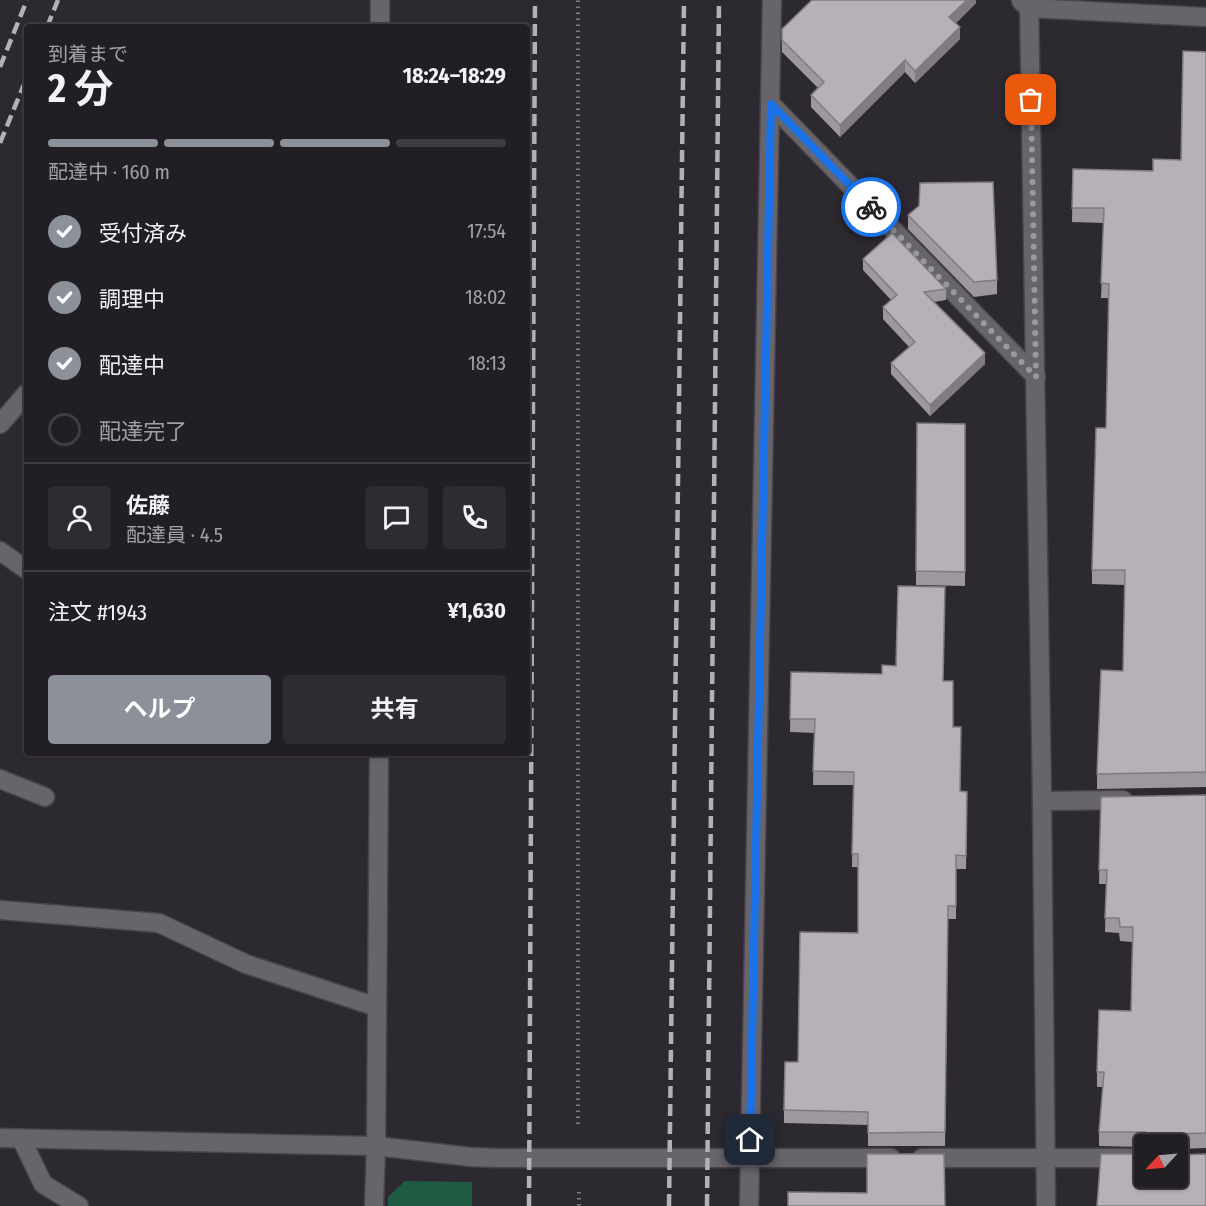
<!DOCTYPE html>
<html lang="ja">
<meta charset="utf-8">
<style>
body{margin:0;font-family:"Fira Sans Condensed","Noto Sans JP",sans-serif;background:#2e2c31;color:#f1f3f6;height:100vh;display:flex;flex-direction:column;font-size:22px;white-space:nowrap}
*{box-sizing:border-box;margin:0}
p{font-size:20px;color:#a2a2a6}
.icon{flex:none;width:33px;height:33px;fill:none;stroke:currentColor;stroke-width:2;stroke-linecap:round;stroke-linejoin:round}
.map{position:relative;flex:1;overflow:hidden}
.side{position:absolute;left:24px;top:24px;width:506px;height:732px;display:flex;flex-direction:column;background:#221f24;border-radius:6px;box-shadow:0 2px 4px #0004,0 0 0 2px #3f3d41}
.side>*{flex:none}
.needle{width:39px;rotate:244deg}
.controls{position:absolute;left:1134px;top:1134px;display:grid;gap:12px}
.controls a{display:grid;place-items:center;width:54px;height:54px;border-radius:6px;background:#221f24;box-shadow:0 2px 4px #0004,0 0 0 2px #3f3d41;font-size:30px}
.pin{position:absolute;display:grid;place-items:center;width:51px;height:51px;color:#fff;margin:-26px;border-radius:12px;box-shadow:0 3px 9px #0006}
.courier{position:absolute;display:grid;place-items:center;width:60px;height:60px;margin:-30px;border:4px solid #1a73e8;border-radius:50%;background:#fff;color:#222;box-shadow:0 2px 8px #0007}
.summary em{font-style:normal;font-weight:700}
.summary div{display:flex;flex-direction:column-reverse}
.summary{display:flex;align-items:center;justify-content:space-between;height:102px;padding:0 24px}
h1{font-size:39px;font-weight:700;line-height:45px}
.bar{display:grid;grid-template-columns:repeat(4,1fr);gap:9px 6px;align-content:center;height:72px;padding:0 24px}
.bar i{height:8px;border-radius:4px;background:#3f3d41}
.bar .current{background:#8c9099}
.bar p{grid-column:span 4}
.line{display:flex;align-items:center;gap:15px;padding:0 24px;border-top:2px solid #3f3d41}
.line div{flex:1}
.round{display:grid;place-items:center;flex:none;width:63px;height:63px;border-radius:6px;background:#2e2c31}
ol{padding:0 24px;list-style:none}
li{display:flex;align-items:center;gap:18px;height:66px}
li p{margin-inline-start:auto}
li .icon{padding:6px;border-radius:50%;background:#8c9099;color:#fff;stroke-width:4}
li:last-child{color:#a2a2a6}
li i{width:33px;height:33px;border:3px solid #3f3d41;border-radius:50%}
.primary-button{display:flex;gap:12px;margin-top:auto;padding:12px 24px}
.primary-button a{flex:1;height:69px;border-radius:6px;background:#8c9099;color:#fff;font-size:24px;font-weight:700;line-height:69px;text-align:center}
.primary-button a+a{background:#2e2c31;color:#f1f3f6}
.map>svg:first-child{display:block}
</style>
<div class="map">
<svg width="1206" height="1206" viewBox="0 0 1206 1206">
<rect width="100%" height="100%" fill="#2d2930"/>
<path fill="#1e5b43" d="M 405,1181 L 472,1182 L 472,1206 L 388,1206 L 388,1197 Z"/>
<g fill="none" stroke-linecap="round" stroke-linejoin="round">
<g stroke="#47444a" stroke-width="21">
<g id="street">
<path d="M 1029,0 L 1042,801 L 1046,1206"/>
<path d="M 1021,1 L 1029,8 L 1206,17"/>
<path d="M 380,27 L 380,0"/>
<path d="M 771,104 L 1036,377"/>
<path d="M 0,424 L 27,393"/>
<path d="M 0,551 L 27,570"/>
<path d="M 0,779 L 45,797"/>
<path d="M 1042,801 L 1123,800"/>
<path d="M 0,910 L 159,923 L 246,964 L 377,1007"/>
<path d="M 0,1138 L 376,1146 L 471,1157 L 497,1158 L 891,1158"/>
<path d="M 22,1140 L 43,1184 L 79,1206"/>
<path d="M 922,1158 L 1144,1158"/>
<path d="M 374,1206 L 376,1146 L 379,753"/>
<path d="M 749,1206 L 772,0"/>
</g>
</g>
<g stroke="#807d83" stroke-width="4" stroke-dasharray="1.5 4.5" stroke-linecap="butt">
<path d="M 578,1124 L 578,0"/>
<path d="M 579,1192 L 579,1206"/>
</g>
<use href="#street" stroke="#68646c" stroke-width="18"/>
<g stroke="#b3b0b6" stroke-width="4.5" stroke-dasharray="12 6" stroke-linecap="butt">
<path d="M 47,27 L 58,0"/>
<path d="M 0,67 L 27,0"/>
<path d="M 0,143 L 27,77"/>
<path d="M 529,1206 L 535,0"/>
<path d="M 669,1206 L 684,0"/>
<path d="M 707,1206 L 719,0"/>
</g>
</g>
<g fill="#9d979e">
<path d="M 976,0 L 976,3 L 956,23 L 960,39 L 915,83 L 905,72 L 840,137 L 811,107 L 811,95 L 818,88 L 782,52 L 782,40 Z"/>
<path d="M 1206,52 L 1206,787 L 1097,789 L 1097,774 L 1123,671 L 1125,585 L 1092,584 L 1092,570 L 1106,428 L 1109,298 L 1101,298 L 1104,223 L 1072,222 L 1073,169 L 1153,171 L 1181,160 Z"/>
<path d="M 908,215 L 997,280 L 997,294 L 974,297 L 908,229 Z"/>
<path d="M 863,259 L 946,289 L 946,300 L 934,302 L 985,364 L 930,416 L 891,374 L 891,363 L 909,347 L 883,319 L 883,307 L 891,300 L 863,270 Z"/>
<path d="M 917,423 L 965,424 L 965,586 L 916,585 Z"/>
<path d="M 791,672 L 943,681 L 953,727 L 960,791 L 967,792 L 966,869 L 956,869 L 956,919 L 948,919 L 945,1146 L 868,1146 L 868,1125 L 784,1123 L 784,1110 L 798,1062 L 858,933 L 858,867 L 852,867 L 853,785 L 813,785 L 814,733 L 790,732 Z"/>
<path d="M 1206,795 L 1206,1148 L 1178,1149 L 1178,1144 L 1144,1144 L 1144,1147 L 1099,1146 L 1099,1132 L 1103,1087 L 1097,1087 L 1097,1072 L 1131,1011 L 1132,942 L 1120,941 L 1119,933 L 1105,932 L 1106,884 L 1099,884 L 1101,797 Z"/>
</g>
<g fill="#7f7b81">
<path d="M 967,0 L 976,0 L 976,3 L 949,30 L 949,17 Z"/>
<path d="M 960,27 L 960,39 L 915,83 L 915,71 Z"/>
<path d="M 905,60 L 905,72 L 840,137 L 840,125 Z"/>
<path d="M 985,353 L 985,364 L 930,416 L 930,405 Z"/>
<path d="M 1173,1134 L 1173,1144 L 1168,1144 L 1168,1139 Z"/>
</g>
<g fill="#b6b0b8" stroke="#7f7b81" stroke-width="1.5">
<path d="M 812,0 L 967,0 L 949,17 L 960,27 L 915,71 L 905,60 L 840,125 L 811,95 L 824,82 L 782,40 L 782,29 Z"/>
<path d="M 1183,51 L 1206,52 L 1206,772 L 1097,774 L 1101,670 L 1123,671 L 1125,570 L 1092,570 L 1096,428 L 1106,428 L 1109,284 L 1101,283 L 1104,208 L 1072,208 L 1073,169 L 1153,171 L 1153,159 L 1181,160 Z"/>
<path d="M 993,182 L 997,280 L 974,282 L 908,215 L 919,206 L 920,183 Z"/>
<path d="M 892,233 L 946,289 L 924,292 L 985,353 L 930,405 L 891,363 L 915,342 L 883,307 L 897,295 L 863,259 Z"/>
<path d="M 917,423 L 965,424 L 965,572 L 916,571 Z"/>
<path d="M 898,586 L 945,587 L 943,681 L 953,681 L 953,727 L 961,727 L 960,791 L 967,792 L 966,856 L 956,855 L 956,906 L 948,906 L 945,1132 L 868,1133 L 868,1112 L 784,1110 L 785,1062 L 798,1062 L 800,932 L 858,933 L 858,854 L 852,854 L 854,772 L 813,771 L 815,719 L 790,719 L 791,672 L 882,674 L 882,665 L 896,666 Z"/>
<path d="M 1206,795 L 1206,1133 L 1173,1134 L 1168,1139 L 1168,1144 L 1155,1144 L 1155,1143 L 1150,1134 L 1145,1132 L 1099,1132 L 1104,1072 L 1097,1072 L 1099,1010 L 1131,1011 L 1133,927 L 1120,927 L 1119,918 L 1105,918 L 1107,870 L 1099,870 L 1101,797 Z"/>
<path d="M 867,1154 L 944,1154 L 945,1206 L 788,1206 L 788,1192 L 867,1193 Z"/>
<path d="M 1101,1154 L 1144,1154 L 1144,1178 L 1178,1178 L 1178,1155 L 1206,1154 L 1206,1206 L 1097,1206 Z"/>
</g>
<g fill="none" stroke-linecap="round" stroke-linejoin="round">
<path stroke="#9b989e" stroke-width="6" stroke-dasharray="0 10.8" d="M 871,207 L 1036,377 L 1031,100"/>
<path stroke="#1a73e8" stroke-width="8" d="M 750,1140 L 771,104 L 871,207"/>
</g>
</svg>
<div class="controls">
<a><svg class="needle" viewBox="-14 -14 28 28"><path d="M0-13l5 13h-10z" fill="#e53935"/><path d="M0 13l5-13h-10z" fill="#a2a2a6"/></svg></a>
</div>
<div class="pin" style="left:1031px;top:100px;background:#ea580c"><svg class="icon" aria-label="bag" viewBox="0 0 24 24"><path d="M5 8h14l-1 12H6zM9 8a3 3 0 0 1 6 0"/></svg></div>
<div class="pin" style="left:750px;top:1140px;background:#1f2937"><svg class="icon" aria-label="home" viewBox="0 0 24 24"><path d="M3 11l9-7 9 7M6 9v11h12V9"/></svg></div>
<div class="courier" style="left:871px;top:207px"><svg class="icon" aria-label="bike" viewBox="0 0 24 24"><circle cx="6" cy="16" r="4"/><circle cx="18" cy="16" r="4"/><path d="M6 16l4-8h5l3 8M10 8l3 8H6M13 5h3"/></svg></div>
<section class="side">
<div class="summary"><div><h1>2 分</h1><p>到着まで</p></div><em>18:24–18:29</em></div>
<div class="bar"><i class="current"></i><i class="current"></i><i class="current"></i><i></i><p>配達中 · 160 m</p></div>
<ol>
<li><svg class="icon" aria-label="check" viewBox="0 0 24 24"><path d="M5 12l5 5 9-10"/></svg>受付済み<p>17:54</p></li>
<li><svg class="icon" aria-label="check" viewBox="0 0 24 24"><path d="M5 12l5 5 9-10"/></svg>調理中<p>18:02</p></li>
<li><svg class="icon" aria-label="check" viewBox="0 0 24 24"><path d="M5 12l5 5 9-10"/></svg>配達中<p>18:13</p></li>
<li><i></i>配達完了</li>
</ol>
<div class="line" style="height:108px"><a class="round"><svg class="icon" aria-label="person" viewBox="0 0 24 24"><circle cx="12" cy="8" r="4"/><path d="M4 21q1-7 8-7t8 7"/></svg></a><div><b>佐藤</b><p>配達員 · 4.5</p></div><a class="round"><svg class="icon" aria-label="chat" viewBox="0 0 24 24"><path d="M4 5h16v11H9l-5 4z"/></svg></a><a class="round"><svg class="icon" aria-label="phone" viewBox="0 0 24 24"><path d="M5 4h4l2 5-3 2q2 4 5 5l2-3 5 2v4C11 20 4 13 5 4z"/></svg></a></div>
<div class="line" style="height:78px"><div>注文 #1943</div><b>¥1,630</b></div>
<div class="primary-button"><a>ヘルプ</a><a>共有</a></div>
</section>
</div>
